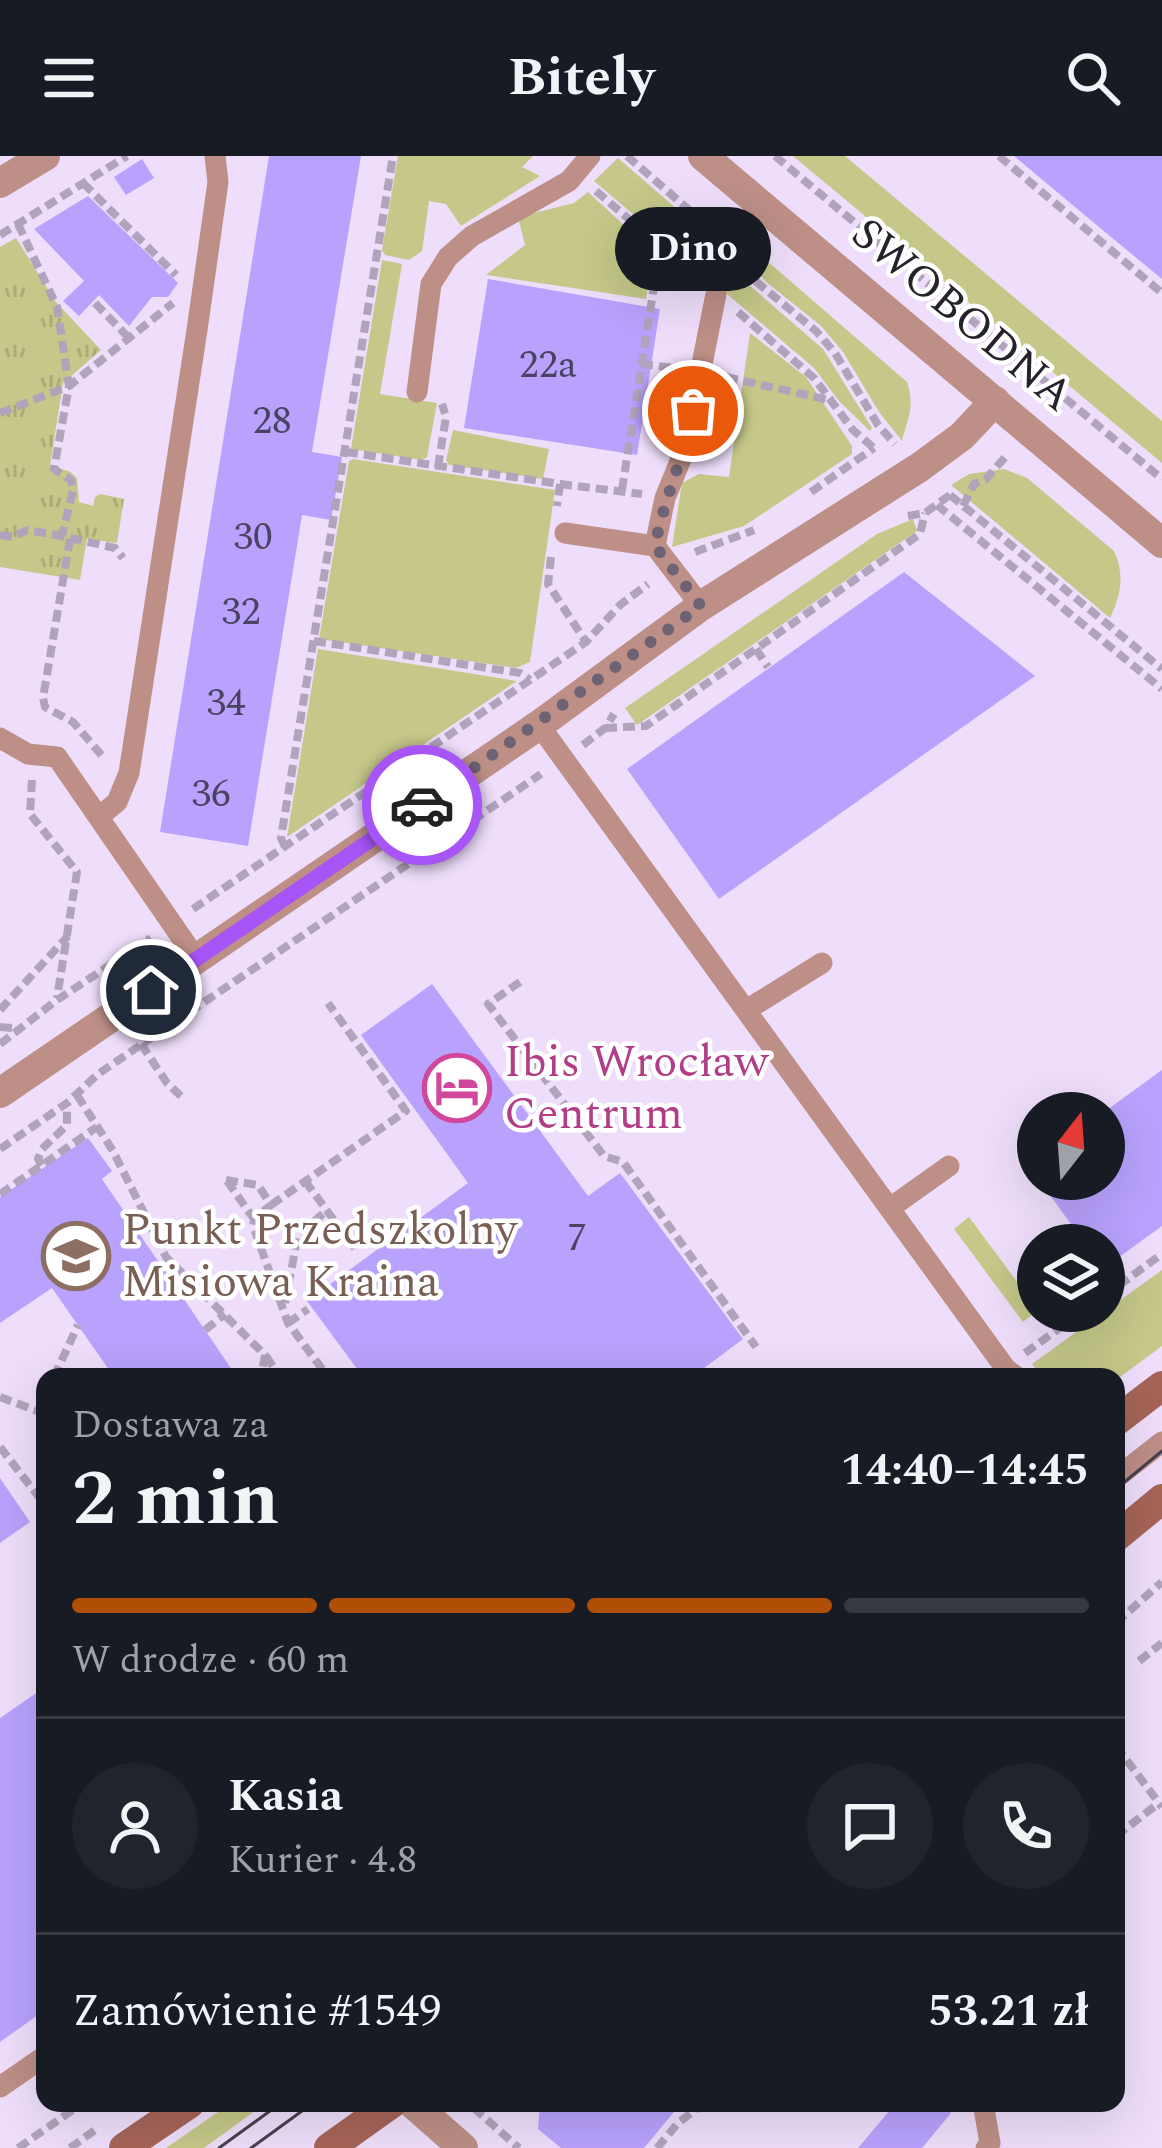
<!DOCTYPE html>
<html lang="pl">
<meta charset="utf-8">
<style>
body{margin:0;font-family:Spectral,serif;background:#20242c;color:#f1f3f6;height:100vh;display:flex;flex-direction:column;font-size:45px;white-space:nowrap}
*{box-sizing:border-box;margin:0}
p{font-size:39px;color:#9ea1a6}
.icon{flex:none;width:66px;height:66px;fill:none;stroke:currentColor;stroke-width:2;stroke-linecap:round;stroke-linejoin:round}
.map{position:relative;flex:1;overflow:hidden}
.side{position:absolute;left:36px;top:1212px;width:1089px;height:744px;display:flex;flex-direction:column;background:#171b24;border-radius:24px;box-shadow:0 12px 48px #0002}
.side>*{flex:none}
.needle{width:78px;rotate:17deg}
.buttons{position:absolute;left:1017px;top:936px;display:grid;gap:24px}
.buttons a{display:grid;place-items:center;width:108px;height:108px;border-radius:50%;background:#171b24;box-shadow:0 12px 48px #0002;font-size:60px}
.pin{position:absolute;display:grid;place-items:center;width:102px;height:102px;color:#fff;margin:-51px;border:6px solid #fff;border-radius:50%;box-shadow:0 3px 12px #0007}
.courier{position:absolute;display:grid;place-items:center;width:120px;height:120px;margin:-60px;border:9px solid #a855f7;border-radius:50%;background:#fff;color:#222;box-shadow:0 3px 15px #0007}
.bubble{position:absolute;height:84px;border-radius:42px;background:#171b24;box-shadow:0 12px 48px #0002;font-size:39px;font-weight:700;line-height:84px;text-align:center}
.head em{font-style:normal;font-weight:700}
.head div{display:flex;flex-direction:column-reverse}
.head{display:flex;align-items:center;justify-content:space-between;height:204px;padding:0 36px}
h1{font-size:78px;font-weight:700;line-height:90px}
.bar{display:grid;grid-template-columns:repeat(4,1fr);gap:18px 12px;align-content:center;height:144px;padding:0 36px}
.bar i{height:15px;border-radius:9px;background:#363941}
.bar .on{background:#af4f06}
.bar p{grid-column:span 4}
.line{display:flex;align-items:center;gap:30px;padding:0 36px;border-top:3px solid #363941}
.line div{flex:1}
.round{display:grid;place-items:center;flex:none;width:126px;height:126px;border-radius:63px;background:#20242c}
header{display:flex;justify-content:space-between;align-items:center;height:156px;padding:0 36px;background:#171b24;font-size:54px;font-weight:700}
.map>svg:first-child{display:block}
</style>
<header><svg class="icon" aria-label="menu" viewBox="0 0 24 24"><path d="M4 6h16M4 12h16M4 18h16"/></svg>Bitely<svg class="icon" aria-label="search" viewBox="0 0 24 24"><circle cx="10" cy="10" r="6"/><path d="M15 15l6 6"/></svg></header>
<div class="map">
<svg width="1162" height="1992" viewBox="0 0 1162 1992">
<defs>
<pattern id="park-tufts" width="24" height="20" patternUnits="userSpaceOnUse" patternTransform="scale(3)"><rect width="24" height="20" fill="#c5c888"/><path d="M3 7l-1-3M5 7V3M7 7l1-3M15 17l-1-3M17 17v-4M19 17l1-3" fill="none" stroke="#a9ac76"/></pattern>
</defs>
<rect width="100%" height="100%" fill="#eedefb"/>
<g fill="#c5c888">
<path d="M 398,0 L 533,0 L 522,11 L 540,20 L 461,70 L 446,48 L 429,45 L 422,95 L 409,104 L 385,99 L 382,94 Z"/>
<path d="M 793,0 L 845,0 L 1162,265 L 1162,307 Z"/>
<path d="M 618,2 L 700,73 L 748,128 L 823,193 L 872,272 L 870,275 L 839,245 L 814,212 L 594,25 Z"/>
<path d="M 588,36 L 653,96 L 646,143 L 486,119 L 525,89 L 518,61 L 574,47 Z"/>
<path d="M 721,65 L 907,226 C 915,251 908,261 902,285 L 879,256 L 843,196 L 821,170 L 765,125 L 716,67 Z"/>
<path d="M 382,104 L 402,108 L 380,238 L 437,247 L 427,301 L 421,304 L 351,293 Z"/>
<path d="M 750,177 L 806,221 L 852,290 L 852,298 L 744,370 L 672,391 L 682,327 L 699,318 L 729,321 Z"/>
<path d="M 453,274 L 549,293 L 543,323 L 449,309 L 446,304 Z"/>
<path d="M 353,303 L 555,334 L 530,506 L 516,512 L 319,483 L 349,305 Z"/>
<path d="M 1004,313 L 1027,322 L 1114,395 C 1125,419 1121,439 1110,462 L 951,329 L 969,318 Z"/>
<path d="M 913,363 L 917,375 L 637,569 L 625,552 L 877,378 Z"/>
<path d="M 318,493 L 517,525 L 287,681 Z"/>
<path d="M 969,1061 L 1038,1154 L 1023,1166 L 954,1073 Z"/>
<path d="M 1162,1114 L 1162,1190 L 1116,1224 L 1043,1221 L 1032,1208 Z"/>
<path d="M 231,1947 L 266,1947 L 204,1992 L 166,1992 Z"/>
</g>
<path fill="url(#park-tufts)" d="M 16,82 L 56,146 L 101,194 L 63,227 L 50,310 L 69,315 L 77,322 L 79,346 L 93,350 L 95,341 L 100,338 L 124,343 L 117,387 L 87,383 L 80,424 L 0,411 L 0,91 Z"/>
<g fill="#b8a2fd">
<path d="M 269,0 L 361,0 L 312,296 L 342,301 L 331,364 L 302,359 L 248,690 L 160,676 Z"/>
<path d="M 1014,0 L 1162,0 L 1162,123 L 1111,81 Z"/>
<path d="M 142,3 L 154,22 L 126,39 L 114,21 Z"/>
<path d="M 88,40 L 178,127 L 168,141 L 152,141 L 129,170 L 99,139 L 79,160 L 63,145 L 84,125 L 34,73 Z"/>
<path d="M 488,123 L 660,153 L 637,299 L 464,272 Z"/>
<path d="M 904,416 L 1035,520 L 719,743 L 627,613 Z"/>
<path d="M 432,828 L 588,1040 L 620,1017 L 743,1183 L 692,1221 L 363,1221 L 307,1145 L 468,1027 L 361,879 Z"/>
<path d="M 1162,914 L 1162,1070 L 1115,1104 L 1104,1097 L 1104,1089 L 1093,1089 L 1079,1079 L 1038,1023 L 1104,1023 L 1104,956 Z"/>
<path d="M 88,982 L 112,1015 L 102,1023 L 237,1221 L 114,1221 L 52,1132 L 0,1167 L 0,1041 Z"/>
<path d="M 0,1322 L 30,1366 L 0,1387 Z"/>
<path d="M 45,1531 L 45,1854 L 0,1886 L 0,1562 Z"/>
<path d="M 540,1947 L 687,1947 L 674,1956 L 644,1992 L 561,1992 L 538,1973 Z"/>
<path d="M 896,1947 L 939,1947 L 951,1957 L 922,1992 L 858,1992 Z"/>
</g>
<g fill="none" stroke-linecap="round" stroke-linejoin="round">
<g stroke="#b0a3bb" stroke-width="8" stroke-dasharray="12 6" stroke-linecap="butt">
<path d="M 627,0 L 710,72 L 753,123 L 816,175 L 835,197 L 878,269 L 895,288"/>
<path d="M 775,0 L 1162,323"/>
<path d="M 999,0 L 1162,137"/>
<path d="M 83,27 L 176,119"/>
<path d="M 596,35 L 699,123"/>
<path d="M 18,68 L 57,151 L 69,230 L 54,313 L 71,324 L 73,334 L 62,380 L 115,392 L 123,402"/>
<path d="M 0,79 L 127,0"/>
<path d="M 95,147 L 128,181"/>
<path d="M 738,156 L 814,222 L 853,274 L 875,293"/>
<path d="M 641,208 L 675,212"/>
<path d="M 726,221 L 833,245"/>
<path d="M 0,257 L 69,230 L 173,147"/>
<path d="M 346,296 L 560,328 L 557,350"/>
<path d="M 438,311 L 446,261 L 442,248"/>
<path d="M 560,328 L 642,338"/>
<path d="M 622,334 L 655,124 L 672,100"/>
<path d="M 811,336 L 874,292"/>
<path d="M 950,339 L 1162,513"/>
<path d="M 937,349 L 1162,533"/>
<path d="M 963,350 L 974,328 L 986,323 L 1007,299"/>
<path d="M 908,360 L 925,357 L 950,339"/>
<path d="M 0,379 L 13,381 L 27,374 L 62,380"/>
<path d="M 70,383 L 43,542 L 45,551 L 73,566 L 104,602"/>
<path d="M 695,396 L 754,374"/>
<path d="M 551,401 L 548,428 L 586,486"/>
<path d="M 314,485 L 520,517 L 530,524"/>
<path d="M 756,493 L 768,511"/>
<path d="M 605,572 L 646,570 L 920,378 L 925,357"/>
<path d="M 583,589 L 605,572 L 614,558"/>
<path d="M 32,624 L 30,658 L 77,716 L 57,842"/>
<path d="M 285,691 L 281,682 L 393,0"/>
<path d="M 193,753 L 586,486 L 620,449 L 648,428"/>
<path d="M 520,826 L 488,848 L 604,1000 L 623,1006 L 756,1191"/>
<path d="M 0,854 L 68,780"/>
<path d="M 0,871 L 22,873"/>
<path d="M 0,888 L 57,844 L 151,782"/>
<path d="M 141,888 L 167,927 L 185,944"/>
<path d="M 77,939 L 113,995 L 166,1101 L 265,1199 L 261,1221"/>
<path d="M 0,993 L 67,947 L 98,918 L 541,618"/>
<path d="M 42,1009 L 38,1003 L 42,993 L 67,969 L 67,947"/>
<path d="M 226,1024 L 258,1029 L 271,1049 L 254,1063 L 253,1070 L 288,1167 L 328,1221"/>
<path d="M 227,1025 L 254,1063"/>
<path d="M 305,1025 L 357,1095"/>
<path d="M 0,1038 L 97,971"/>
<path d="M 271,1049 L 406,955 L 328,847"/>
<path d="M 1104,1140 L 1162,1098"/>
<path d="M 285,1147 L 298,1079 L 326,1055"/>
<path d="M 288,1167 L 308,1153"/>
<path d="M 205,1174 L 225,1158"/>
<path d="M 1025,1197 L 1083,1155"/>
<path d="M 266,1200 L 280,1221"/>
<path d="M 54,1221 L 78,1169"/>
<path d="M 353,1221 L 357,1218"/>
<path d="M 0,1241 L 45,1258"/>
<path d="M 0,1291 L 45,1349"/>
<path d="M 1116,1467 L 1162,1426"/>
<path d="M 1139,1505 L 1162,1487"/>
<path d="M 1116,1590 L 1162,1651"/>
<path d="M 1116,1680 L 1159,1647"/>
<path d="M 496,1947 L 476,1954 L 519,1992"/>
<path d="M 18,1992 L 83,1947"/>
<path d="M 70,1992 L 98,1972"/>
<path d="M 657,1992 L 678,1967 L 704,1947"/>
</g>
<g stroke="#bd8f86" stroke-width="21">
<path d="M 417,236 L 431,128 L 448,101 L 472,80 L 569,25 L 590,0"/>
<path d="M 565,377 L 655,390 L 701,450"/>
<path d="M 655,390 L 665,342 L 685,293 L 716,138"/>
<path d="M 539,569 L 1006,1213 L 1017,1221"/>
<path d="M 0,582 L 28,598 L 57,601 L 197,804"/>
<path d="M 100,660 L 117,646 L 129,617 L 197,174 L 218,26 L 215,0"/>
<path d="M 748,853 L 822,807"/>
<path d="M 890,1052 L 949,1010"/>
<path d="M 1116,1322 L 1162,1286"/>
<path d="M 0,1931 L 45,1900"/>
<path d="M 983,1947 L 990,1987 L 986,1992"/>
</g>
<g stroke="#bd8f86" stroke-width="30">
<path d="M 0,937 L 539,569 L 701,450 L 920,311 L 962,280 L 995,245"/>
<path d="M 412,1947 L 463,1992"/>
</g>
<g stroke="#bd8f86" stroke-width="30">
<path d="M 703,0 L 1162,387"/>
<path d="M 0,27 L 45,0"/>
</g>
<g stroke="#a66458" stroke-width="30">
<path d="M 1116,1265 L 1162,1230"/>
<path d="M 1116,1381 L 1162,1343"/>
<path d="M 124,1992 L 190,1947"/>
<path d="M 329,1992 L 392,1947"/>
</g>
<g stroke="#47404e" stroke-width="3">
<path d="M 1116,1333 L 1162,1295"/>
<path d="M 219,1992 L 281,1947"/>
<path d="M 251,1992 L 313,1947"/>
</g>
</g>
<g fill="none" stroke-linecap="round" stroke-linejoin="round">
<path stroke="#6d6374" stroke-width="12" stroke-dasharray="0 21.6" d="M 422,649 L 701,450 L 655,390 C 664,342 684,302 693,255"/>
<path stroke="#a855f7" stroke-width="15" d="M 151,834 L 422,649"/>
</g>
<defs>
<g id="hotel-ring" transform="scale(3.45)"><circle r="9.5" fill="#fff" stroke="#d1479c" stroke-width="1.5"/><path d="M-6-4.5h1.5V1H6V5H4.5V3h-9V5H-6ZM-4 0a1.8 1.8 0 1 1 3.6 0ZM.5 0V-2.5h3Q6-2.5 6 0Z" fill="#d1479c"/></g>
<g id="school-ring" transform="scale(3.45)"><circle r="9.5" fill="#fff" stroke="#8d6e63" stroke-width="1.5"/><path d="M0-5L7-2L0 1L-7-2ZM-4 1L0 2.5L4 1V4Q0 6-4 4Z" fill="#8d6e63"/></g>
</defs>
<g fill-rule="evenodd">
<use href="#hotel-ring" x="457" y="932"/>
<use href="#school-ring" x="76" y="1100"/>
</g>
<g text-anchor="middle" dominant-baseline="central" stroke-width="9" stroke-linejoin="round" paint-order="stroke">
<g font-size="39" fill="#4b4160">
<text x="548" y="209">22a</text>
<text x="272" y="265">28</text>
<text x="253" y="381">30</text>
<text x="241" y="456">32</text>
<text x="226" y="547">34</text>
<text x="211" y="638">36</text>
<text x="577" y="1082">7</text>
</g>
<g font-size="45" fill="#27212c" stroke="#fff">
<text transform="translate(962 159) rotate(40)">SWOBODNA</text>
</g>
<g font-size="45" fill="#b23c85" stroke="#fff" text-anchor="start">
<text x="504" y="906">Ibis Wrocław<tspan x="504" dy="52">Centrum</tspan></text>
</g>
<g font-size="45" fill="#785e54" stroke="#fff" text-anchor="start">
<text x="122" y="1074">Punkt Przedszkolny<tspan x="122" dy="52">Misiowa Kraina</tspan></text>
</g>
</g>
</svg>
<div class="buttons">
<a><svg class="needle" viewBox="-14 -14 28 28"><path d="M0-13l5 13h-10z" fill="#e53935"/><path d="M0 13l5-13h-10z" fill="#9ea1a6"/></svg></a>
<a><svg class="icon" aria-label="layers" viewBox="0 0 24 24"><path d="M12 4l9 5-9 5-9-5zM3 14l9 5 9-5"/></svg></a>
</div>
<div class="pin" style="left:693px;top:255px;background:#ea580c"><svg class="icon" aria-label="bag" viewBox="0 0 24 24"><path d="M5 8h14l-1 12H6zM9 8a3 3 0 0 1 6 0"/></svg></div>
<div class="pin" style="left:151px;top:834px;background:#1f2937"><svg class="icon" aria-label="home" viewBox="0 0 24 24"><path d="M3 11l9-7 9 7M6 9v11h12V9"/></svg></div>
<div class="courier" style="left:422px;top:649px"><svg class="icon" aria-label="car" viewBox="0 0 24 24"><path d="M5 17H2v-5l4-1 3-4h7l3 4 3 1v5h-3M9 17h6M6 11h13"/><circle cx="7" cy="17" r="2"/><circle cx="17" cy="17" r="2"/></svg></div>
<div class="bubble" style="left:615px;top:51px;width:156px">Dino</div>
<section class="side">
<div class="head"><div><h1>2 min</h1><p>Dostawa za</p></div><em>14:40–14:45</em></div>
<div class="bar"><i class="on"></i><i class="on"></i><i class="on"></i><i></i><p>W drodze · 60 m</p></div>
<div class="line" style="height:216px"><a class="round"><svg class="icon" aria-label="person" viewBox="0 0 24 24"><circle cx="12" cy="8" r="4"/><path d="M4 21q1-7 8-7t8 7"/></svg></a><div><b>Kasia</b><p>Kurier · 4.8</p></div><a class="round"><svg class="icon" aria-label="chat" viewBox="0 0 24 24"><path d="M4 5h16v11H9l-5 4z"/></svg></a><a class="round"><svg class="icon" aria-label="phone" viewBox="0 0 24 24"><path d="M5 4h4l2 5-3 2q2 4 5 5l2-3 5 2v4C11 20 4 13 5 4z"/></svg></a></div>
<div class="line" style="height:156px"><div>Zamówienie #1549</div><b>53.21 zł</b></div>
</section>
</div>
